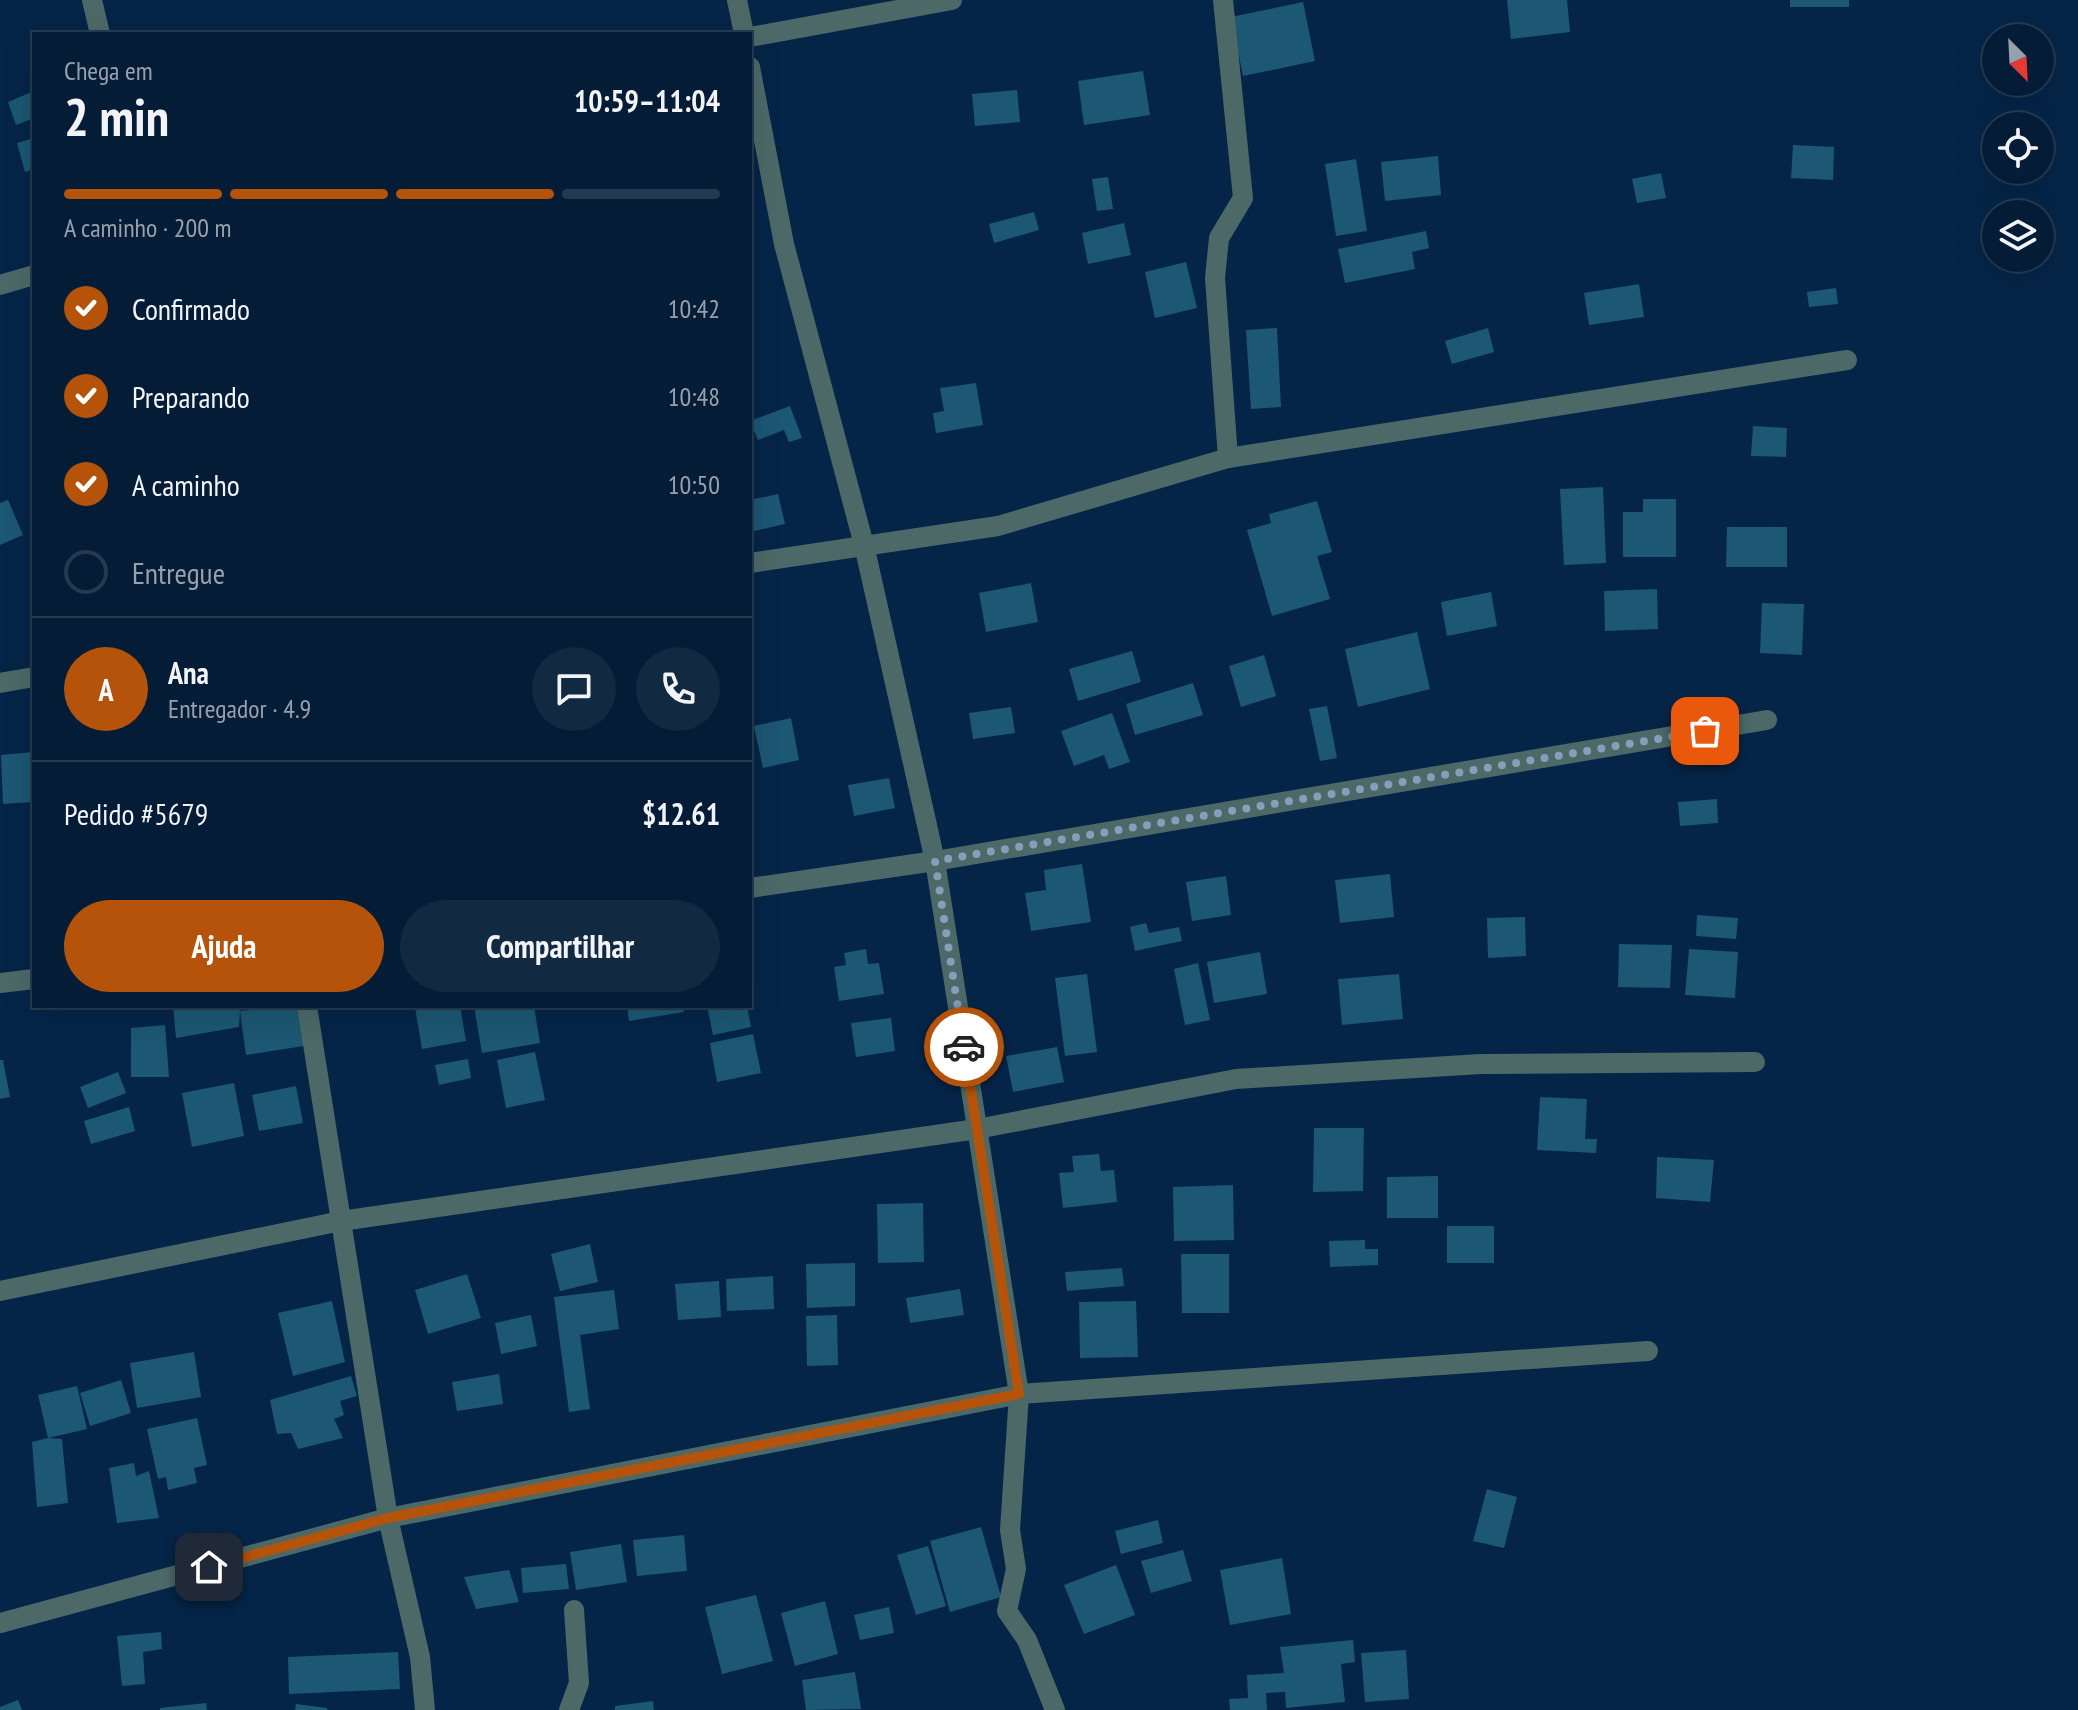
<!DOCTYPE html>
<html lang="pt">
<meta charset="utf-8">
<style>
body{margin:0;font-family:"PT Sans Narrow",sans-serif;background:#122942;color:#f1f3f6;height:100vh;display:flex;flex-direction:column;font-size:30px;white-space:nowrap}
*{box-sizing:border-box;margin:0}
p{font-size:26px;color:#97a1ad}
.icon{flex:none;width:44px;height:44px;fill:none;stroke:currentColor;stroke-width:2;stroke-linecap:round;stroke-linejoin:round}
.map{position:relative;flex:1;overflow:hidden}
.drawer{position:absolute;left:32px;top:32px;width:720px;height:976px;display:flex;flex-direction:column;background:#041c36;border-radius:0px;box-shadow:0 8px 32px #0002,0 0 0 2px #253a51}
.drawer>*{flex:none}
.needle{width:52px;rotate:156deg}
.fabs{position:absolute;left:1982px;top:24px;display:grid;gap:16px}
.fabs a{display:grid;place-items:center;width:72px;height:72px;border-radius:50%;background:#041c36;box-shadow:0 8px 32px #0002,0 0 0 2px #253a51;font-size:40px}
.pin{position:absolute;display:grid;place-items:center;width:68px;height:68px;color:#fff;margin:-34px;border-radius:16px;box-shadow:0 4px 12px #0006}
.courier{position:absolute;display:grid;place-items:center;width:80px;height:80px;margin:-40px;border:6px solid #b45309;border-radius:50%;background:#fff;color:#222;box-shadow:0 2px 10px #0007}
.headline em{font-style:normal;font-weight:800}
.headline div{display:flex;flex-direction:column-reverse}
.headline{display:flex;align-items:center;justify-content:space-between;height:136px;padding:0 32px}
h1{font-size:52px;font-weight:800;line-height:60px}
.bar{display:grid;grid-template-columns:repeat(4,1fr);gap:12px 8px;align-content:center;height:96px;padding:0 32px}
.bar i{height:10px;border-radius:6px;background:#253a51}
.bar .selected{background:#b45309}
.bar p{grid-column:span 4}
.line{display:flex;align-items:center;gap:20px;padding:0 32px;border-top:2px solid #253a51}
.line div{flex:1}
.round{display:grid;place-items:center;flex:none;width:84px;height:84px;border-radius:42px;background:#122942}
ol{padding:0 32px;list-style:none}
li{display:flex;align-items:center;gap:24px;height:88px}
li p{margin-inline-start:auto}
li .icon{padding:8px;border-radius:50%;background:#b45309;color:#fff;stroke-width:4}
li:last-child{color:#97a1ad}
li i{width:44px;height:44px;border:4px solid #253a51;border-radius:50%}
.button{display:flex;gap:16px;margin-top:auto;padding:16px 32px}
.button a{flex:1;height:92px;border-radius:48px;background:#b45309;color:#fff;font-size:32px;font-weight:800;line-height:92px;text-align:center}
.button a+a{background:#122942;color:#f1f3f6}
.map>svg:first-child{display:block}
</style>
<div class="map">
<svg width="2078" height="1710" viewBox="0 0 2078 1710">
<rect width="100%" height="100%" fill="#052548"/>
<g fill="#1c5773">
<path d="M 1507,0 L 1567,0 L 1570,32 L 1511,39 Z"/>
<rect x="1790" y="0" width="59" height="7"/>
<path d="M 1303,2 L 1315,61 L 1243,76 L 1231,17 Z"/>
<path d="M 1143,71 L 1150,115 L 1084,125 L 1078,81 Z"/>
<path d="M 1017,90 L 1020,122 L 975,126 L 972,94 Z"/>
<path d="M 34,91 L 34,118 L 16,125 L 8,102 Z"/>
<path d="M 34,138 L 34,169 L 25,172 L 17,143 Z"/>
<path d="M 1793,145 L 1834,147 L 1833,180 L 1791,178 Z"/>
<path d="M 1438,156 L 1441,195 L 1385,201 L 1381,162 Z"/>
<path d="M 1356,159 L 1367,231 L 1336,236 L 1325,164 Z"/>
<path d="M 1661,173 L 1666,198 L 1637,203 L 1632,179 Z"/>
<path d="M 1108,177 L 1113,209 L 1097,211 L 1092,179 Z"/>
<path d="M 1034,212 L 1039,230 L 994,243 L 989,224 Z"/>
<path d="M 1124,223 L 1131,255 L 1088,264 L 1082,233 Z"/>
<path d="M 1426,231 L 1429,248 L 1412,252 L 1415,269 L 1345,283 L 1338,249 Z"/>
<path d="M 1186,262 L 1197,308 L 1155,318 L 1145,272 Z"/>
<path d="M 1639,284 L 1644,317 L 1589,325 L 1584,293 Z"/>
<path d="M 1836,288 L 1838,304 L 1809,307 L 1807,292 Z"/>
<path d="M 1277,328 L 1281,407 L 1251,409 L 1246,330 Z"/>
<path d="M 1488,328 L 1494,352 L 1452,364 L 1445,341 Z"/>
<path d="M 976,383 L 983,425 L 936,433 L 933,413 L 944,411 L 940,388 Z"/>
<path d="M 790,406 L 802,438 L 789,442 L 784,430 L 758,440 L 750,421 Z"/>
<path d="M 1753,426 L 1787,428 L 1786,457 L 1751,456 Z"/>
<path d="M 1603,487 L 1606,563 L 1564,565 L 1560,489 Z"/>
<path d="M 778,494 L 785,524 L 750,532 L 750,500 Z"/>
<path d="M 1643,499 L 1676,499 L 1676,557 L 1623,557 L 1623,512 L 1643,512 Z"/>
<path d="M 8,500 L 23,535 L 0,545 L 0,503 Z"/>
<path d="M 1317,501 L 1332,552 L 1317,556 L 1330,599 L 1272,616 L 1247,530 L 1271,523 L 1269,514 Z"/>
<path d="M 1727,527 L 1787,527 L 1787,567 L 1726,567 Z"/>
<path d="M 1031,583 L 1038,622 L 986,632 L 979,593 Z"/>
<path d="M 1657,589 L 1658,629 L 1605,631 L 1604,591 Z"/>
<path d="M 1491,592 L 1497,626 L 1447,636 L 1441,602 Z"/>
<path d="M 1762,603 L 1804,604 L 1802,655 L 1760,653 Z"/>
<path d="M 1417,632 L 1430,689 L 1358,707 L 1345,649 Z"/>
<path d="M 1132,651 L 1141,682 L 1078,701 L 1069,669 Z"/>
<path d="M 1264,655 L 1276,696 L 1241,707 L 1229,666 Z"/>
<path d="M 1193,683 L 1203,715 L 1135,735 L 1126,704 Z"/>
<path d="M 1327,706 L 1337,758 L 1320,761 L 1309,709 Z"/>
<path d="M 1011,707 L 1015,733 L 973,739 L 969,713 Z"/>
<path d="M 1112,713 L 1130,762 L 1109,769 L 1104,755 L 1074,766 L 1061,731 Z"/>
<path d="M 791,718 L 799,760 L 763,768 L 754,726 Z"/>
<path d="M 34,752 L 34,802 L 3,804 L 1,755 Z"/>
<path d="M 889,778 L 895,808 L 854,816 L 848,785 Z"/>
<path d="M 1717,799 L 1718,823 L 1680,826 L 1678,802 Z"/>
<path d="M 1082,864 L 1091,922 L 1031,931 L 1025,893 L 1046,890 L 1044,870 Z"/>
<path d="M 1390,874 L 1394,917 L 1340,923 L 1335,880 Z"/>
<path d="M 1226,876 L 1231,915 L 1192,921 L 1186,882 Z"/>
<path d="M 1697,915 L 1738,918 L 1736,939 L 1696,936 Z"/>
<path d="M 1525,917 L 1526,956 L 1488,958 L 1487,918 Z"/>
<path d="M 1146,923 L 1149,933 L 1179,927 L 1182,941 L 1135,951 L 1130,927 Z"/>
<path d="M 1619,944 L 1672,945 L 1670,988 L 1618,987 Z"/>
<path d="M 866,949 L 868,964 L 879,963 L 884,994 L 839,1001 L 834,967 L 846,965 L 844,953 Z"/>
<path d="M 1689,949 L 1738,952 L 1735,998 L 1685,995 Z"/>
<path d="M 1260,952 L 1267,994 L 1214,1003 L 1207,962 Z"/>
<path d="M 1198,963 L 1210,1020 L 1185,1025 L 1174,969 Z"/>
<path d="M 1087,974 L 1097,1052 L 1065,1056 L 1055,978 Z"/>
<path d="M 1399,974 L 1403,1019 L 1342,1025 L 1338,979 Z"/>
<path d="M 173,1006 L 239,1006 L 240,1011 L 298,1006 L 304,1046 L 246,1055 L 240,1011 L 239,1027 L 176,1038 Z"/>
<path d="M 460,1006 L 466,1041 L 422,1049 L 415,1007 Z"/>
<path d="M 474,1006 L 534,1006 L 540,1043 L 482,1053 Z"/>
<path d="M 627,1006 L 683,1006 L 684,1012 L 629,1021 Z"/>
<path d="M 707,1006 L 747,1006 L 751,1027 L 713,1035 Z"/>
<path d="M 891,1018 L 895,1051 L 856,1057 L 851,1023 Z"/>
<path d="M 165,1025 L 169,1077 L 131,1077 L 131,1028 Z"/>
<path d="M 753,1034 L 761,1073 L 717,1082 L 710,1043 Z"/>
<path d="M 1057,1047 L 1064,1082 L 1013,1092 L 1006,1056 Z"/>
<path d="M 535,1052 L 545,1100 L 506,1108 L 497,1060 Z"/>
<path d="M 468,1059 L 471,1078 L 439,1085 L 435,1065 Z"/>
<path d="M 0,1060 L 3,1060 L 10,1097 L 0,1099 Z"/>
<path d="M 118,1072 L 126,1093 L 88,1108 L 80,1087 Z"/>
<path d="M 234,1083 L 244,1136 L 192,1147 L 182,1093 Z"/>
<path d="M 296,1086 L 303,1123 L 259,1131 L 252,1095 Z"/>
<path d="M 1540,1097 L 1587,1099 L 1585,1139 L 1597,1139 L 1596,1153 L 1537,1150 Z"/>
<path d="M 129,1107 L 135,1131 L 91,1144 L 84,1121 Z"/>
<path d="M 1314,1128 L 1364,1128 L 1363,1191 L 1313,1192 Z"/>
<path d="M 1099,1154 L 1101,1171 L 1114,1170 L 1117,1202 L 1063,1208 L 1059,1173 L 1074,1172 L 1072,1156 Z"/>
<path d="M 1657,1157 L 1714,1160 L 1710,1202 L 1656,1198 Z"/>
<path d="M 1438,1176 L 1438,1218 L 1387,1218 L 1387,1177 Z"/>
<path d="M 1233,1185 L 1234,1240 L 1174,1241 L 1173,1187 Z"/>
<path d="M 923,1203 L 924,1262 L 878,1263 L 877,1204 Z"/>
<rect x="1447" y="1226" width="47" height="37"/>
<path d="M 1365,1240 L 1365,1249 L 1378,1249 L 1378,1265 L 1330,1267 L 1329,1241 Z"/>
<path d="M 590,1244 L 598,1282 L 560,1291 L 551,1254 Z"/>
<path d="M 1181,1254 L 1229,1254 L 1229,1313 L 1182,1313 Z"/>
<path d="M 855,1263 L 855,1306 L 807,1308 L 806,1264 Z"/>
<path d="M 1122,1268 L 1124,1286 L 1067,1291 L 1065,1272 Z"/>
<path d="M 467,1274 L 481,1318 L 428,1334 L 415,1290 Z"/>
<path d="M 773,1276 L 774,1309 L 727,1311 L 726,1279 Z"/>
<path d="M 719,1281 L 721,1317 L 678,1320 L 675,1284 Z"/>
<path d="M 960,1289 L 964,1315 L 910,1323 L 906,1298 Z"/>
<path d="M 614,1290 L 619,1329 L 580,1335 L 590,1409 L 569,1412 L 554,1297 Z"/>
<path d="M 332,1301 L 345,1362 L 293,1376 L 278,1313 Z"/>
<path d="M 1136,1301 L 1138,1357 L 1080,1358 L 1079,1302 Z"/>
<path d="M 531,1315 L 537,1346 L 501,1354 L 495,1323 Z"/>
<path d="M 837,1315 L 838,1365 L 807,1366 L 806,1316 Z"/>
<path d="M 194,1352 L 201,1397 L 137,1408 L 130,1363 Z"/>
<path d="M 499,1374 L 503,1404 L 457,1411 L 452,1382 Z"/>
<path d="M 351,1376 L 357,1396 L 340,1401 L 344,1415 L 334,1419 L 343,1438 L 298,1449 L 291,1433 L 277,1434 L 270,1400 Z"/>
<path d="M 121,1380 L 131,1413 L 90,1426 L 80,1393 Z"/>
<path d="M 77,1386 L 87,1429 L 48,1438 L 38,1395 Z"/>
<path d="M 197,1418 L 207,1465 L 194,1468 L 197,1483 L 168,1490 L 166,1477 L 158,1479 L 147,1429 Z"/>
<path d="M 48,1438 L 62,1439 L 68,1503 L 37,1507 L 32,1442 Z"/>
<path d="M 134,1463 L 136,1476 L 149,1471 L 159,1518 L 117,1523 L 109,1468 Z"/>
<path d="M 1487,1489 L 1517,1497 L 1504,1548 L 1473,1541 Z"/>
<path d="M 1158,1520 L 1163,1543 L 1121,1554 L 1115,1531 Z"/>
<path d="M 981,1527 L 1001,1597 L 950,1612 L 930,1541 Z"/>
<path d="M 684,1535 L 687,1571 L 637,1576 L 633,1540 Z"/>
<path d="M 621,1544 L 627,1582 L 576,1590 L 570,1552 Z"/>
<path d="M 928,1546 L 946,1606 L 916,1615 L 897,1555 Z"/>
<path d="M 1183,1550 L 1192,1581 L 1151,1593 L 1141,1561 Z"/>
<path d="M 1282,1558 L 1291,1614 L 1230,1625 L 1220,1570 Z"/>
<path d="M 566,1564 L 569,1589 L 523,1593 L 521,1568 Z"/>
<path d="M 1116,1565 L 1135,1615 L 1084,1634 L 1064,1585 Z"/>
<path d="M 509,1570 L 519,1602 L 476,1609 L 464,1577 Z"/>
<path d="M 756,1595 L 773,1661 L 722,1674 L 705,1607 Z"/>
<path d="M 825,1601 L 838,1654 L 795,1666 L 781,1613 Z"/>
<path d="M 889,1607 L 894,1633 L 860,1640 L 854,1615 Z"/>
<path d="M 161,1632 L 162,1649 L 143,1652 L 145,1684 L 122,1686 L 117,1636 Z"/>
<path d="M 1353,1640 L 1355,1662 L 1341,1664 L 1345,1702 L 1286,1708 L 1285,1692 L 1266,1693 L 1267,1710 L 1230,1710 L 1229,1699 L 1248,1698 L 1247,1675 L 1284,1673 L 1280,1647 Z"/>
<path d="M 1406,1650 L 1409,1699 L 1365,1702 L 1361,1653 Z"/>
<path d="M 398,1652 L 400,1689 L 289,1694 L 288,1657 Z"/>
<path d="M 855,1672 L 861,1709 L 806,1710 L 802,1680 Z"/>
<path d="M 18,1700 L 22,1710 L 0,1710 L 0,1707 Z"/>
<path d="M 653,1701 L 654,1710 L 615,1710 L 615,1706 Z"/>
<path d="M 206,1703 L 207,1710 L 160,1710 L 160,1708 Z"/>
<path d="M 296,1704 L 327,1708 L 327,1710 L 295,1710 Z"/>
</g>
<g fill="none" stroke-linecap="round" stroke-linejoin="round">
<g stroke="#4c6968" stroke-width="20">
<path d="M 92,0 L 100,34"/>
<path d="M 737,0 L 744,34"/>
<path d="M 1223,0 L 1243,198 L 1219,238 L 1215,278 L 1228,458"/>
<path d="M 750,37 L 952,0"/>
<path d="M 750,67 L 784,244 L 864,545 L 935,861 L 1019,1394 L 1010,1530 L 1016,1569 L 1007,1611 L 1027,1640 L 1055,1710"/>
<path d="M 0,285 L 34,275"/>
<path d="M 750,563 L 998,526 L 1228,458 L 1847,360"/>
<path d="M 0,683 L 34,677"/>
<path d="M 750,888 L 935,861 L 1767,720"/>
<path d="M 0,983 L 34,979"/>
<path d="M 307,1006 L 388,1518 L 420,1657 L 425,1710"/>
<path d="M 0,1291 L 341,1221 L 977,1129 L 1236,1079 L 1481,1064 L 1755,1062"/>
<path d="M 0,1623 L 388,1518 L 1019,1394 L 1648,1351"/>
<path d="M 569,1710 L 579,1683 L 574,1610"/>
</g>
</g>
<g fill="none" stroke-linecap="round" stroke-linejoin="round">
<path stroke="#869eb9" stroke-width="8" stroke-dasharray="0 14.4" d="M 964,1047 L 935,861 L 1705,731"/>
<path stroke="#b45309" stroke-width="10" d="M 209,1567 L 388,1518 L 1019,1394 L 964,1047"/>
</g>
</svg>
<div class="fabs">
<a><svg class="needle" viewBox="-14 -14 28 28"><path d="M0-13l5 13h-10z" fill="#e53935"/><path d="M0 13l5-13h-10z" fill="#97a1ad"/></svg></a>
<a><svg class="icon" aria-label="locate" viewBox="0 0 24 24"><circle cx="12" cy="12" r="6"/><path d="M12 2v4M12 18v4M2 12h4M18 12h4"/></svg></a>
<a><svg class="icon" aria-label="layers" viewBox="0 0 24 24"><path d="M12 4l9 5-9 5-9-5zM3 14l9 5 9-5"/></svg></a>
</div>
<div class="pin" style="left:1705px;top:731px;background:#ea580c"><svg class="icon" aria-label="bag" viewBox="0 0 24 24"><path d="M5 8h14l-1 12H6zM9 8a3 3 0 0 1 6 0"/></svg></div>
<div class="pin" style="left:209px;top:1567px;background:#1f2937"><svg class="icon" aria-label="home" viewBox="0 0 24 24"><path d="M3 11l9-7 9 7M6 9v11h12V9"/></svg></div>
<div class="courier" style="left:964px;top:1047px"><svg class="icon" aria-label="car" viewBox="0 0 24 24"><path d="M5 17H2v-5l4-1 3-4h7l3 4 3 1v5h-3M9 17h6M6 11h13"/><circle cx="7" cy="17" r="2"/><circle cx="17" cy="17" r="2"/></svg></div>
<section class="drawer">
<div class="headline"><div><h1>2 min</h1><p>Chega em</p></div><em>10:59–11:04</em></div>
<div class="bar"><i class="selected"></i><i class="selected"></i><i class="selected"></i><i></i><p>A caminho · 200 m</p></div>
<ol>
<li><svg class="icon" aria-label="check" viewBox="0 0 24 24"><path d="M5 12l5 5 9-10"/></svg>Confirmado<p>10:42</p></li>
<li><svg class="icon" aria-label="check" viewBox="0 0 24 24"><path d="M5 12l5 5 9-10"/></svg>Preparando<p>10:48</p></li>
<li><svg class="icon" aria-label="check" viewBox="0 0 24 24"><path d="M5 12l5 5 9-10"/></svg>A caminho<p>10:50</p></li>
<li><i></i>Entregue</li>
</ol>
<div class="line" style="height:144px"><b class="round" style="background:#b45309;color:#fff">A</b><div><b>Ana</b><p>Entregador · 4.9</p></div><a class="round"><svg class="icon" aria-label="chat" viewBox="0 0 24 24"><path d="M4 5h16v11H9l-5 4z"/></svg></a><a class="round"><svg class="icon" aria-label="phone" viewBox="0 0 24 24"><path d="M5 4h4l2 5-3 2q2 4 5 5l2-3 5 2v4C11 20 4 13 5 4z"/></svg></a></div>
<div class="line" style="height:104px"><div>Pedido #5679</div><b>$12.61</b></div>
<div class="button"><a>Ajuda</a><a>Compartilhar</a></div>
</section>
</div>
